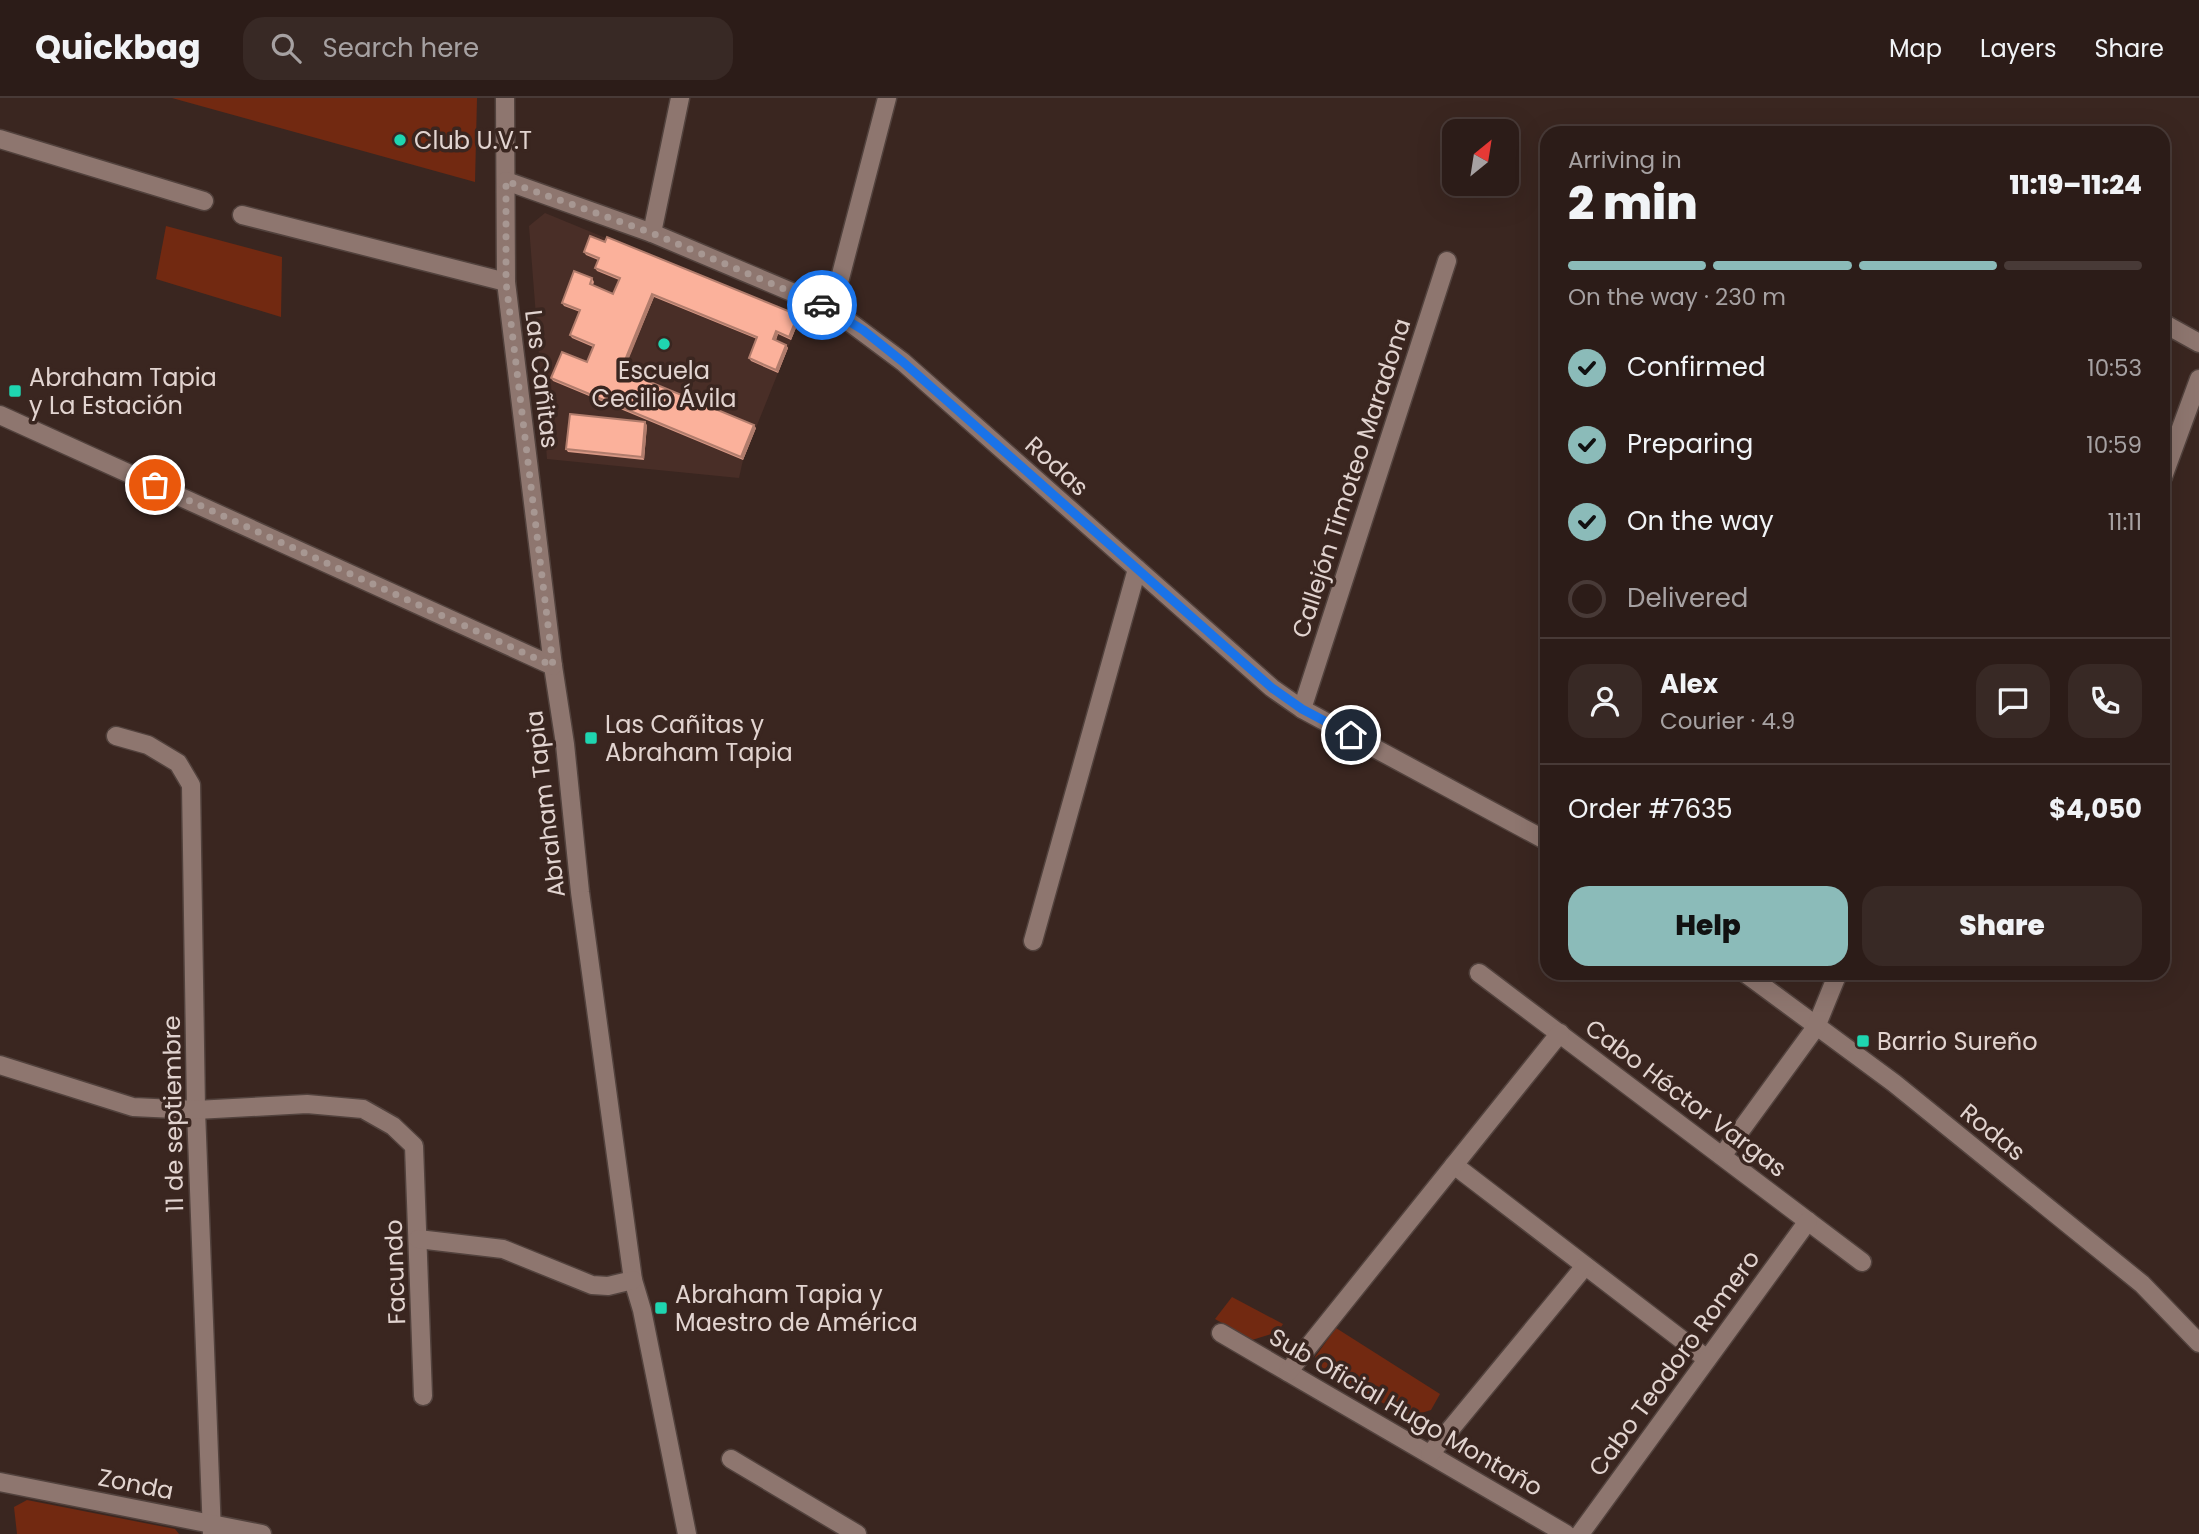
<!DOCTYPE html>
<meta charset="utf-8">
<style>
body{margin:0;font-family:Poppins,sans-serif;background:#382925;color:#f1f3f6;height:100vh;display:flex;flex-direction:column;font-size:26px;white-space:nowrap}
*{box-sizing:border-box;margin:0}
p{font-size:23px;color:#a6a1a2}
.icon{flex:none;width:38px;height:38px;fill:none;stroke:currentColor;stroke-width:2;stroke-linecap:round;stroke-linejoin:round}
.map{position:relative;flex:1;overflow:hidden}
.drawer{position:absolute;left:1540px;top:28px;width:630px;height:854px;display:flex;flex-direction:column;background:#2c1c18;border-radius:21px;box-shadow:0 7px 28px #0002,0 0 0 2px #483a37}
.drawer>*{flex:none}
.needle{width:46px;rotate:30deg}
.tools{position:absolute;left:1442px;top:21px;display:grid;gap:14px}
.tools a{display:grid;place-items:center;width:77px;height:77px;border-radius:14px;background:#2c1c18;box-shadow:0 7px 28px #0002,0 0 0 2px #483a37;font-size:35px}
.pin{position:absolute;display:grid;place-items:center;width:60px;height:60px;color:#fff;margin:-30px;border:4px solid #fff;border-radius:50%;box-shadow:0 2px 7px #0007}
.courier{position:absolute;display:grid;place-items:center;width:70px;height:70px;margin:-35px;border:5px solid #1a73e8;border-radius:50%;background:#fff;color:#222;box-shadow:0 2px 9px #0007}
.summary em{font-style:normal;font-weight:800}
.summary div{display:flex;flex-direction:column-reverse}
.summary{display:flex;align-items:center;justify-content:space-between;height:119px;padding:0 28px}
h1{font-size:46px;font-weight:800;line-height:52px}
.bar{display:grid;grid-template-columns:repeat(4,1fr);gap:10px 7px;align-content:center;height:84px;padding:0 28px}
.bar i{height:9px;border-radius:5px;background:#483a37}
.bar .on{background:#8bbbb9}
.bar p{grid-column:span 4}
.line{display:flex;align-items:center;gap:18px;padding:0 28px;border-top:2px solid #483a37}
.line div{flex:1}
.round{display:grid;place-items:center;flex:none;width:74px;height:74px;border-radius:21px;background:#382925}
ol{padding:0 28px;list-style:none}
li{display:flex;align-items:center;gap:21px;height:77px}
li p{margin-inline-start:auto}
li .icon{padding:7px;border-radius:50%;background:#8bbbb9;color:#111;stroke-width:4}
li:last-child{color:#a6a1a2}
li i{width:38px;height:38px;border:4px solid #483a37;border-radius:50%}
.cta{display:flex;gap:14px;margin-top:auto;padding:14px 28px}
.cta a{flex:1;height:80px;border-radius:21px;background:#8bbbb9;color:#111;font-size:28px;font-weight:800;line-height:80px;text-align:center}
.cta a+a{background:#382925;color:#f1f3f6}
header{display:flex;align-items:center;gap:42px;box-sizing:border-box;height:98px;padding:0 35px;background:#2c1c18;border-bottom:2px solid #483a37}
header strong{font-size:33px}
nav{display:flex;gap:38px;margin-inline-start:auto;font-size:24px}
.search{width:490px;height:63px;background:#382925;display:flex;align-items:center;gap:18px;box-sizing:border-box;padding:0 24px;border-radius:21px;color:#a6a1a2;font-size:26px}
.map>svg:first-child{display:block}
</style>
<header>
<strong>Quickbag</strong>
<div class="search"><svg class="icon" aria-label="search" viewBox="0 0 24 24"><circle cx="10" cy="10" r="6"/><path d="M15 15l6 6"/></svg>Search here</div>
<nav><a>Map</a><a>Layers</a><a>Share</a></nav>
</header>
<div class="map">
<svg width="2199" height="1436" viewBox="0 0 2199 1436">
<rect width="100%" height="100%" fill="#3a2620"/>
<path fill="#492e27" d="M 545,115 L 800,220 L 743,362 L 739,380 L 547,361 L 529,128 Z"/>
<g fill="#722911">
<path d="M 172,0 L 477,0 L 475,84 Z"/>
<path d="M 166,128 L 282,159 L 281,219 L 156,181 Z"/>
<path d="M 1232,1199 L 1283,1226 L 1278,1234 L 1252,1242 L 1215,1221 Z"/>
<path d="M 1336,1230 L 1440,1296 L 1431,1312 L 1409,1319 L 1319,1271 L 1315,1259 Z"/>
<path d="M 27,1402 L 175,1431 L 179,1436 L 17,1436 L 14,1409 Z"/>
</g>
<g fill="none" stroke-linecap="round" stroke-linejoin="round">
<g stroke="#52423d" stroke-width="21">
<g id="minor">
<path d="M 505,0 L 506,184 L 553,568 L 565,646 L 580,794 L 633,1182 L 642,1212 L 687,1436"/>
<path d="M 0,41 L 204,103"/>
<path d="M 506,83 L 652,135 L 832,211 L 903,264 L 1272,590 L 1302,611 L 1547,743"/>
<path d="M 242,117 L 506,184"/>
<path d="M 652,135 L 680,0"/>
<path d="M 832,211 L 887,0"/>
<path d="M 2163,225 L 2199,245"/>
<path d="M 0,317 L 553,568"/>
<path d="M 2163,379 L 2199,281"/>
<path d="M 1302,611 L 1447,163"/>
<path d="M 116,638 L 148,647 L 178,665 L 191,687 L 196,1012 L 212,1436"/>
<path d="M 1033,843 L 1137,471"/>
<path d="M 1479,875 L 1862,1164"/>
<path d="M 1745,875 L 1894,985 L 2142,1186 L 2199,1245"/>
<path d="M 0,967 L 133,1009 L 196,1012 L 307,1006 L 363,1011 L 393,1028 L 414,1048 L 423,1298"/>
<path d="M 1722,1058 L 1816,929 L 1838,875"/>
<path d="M 1454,1067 L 1707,1261"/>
<path d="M 418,1141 L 503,1151 L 592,1187 L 608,1188 L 633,1182"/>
<path d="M 1221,1235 L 1566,1436"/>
<path d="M 1288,1274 L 1560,935"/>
<path d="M 1430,1356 L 1585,1168"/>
<path d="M 731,1361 L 857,1436"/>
<path d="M 0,1384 L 262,1436"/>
<path d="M 1580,1436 L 1808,1123"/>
</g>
</g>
<use href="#minor" stroke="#8e766f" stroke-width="18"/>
</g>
<g fill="#d89885">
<path d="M 584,154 L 798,217 L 800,220 L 791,242 L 778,236 L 776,242 L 786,247 L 788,250 L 778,275 L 751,263 L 749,260 L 757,241 L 654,199 L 623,273 L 756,330 L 743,362 L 553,283 L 551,280 L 587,264 L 593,249 L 572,240 L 570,237 L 580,214 L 564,208 L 562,205 L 592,180 L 594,184 L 593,187 L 613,196 L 619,182 L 597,173 L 595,170 L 598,162 L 586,157 Z"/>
<path d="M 647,327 L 644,362 L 568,354 L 566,351 Z"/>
</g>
<g fill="#b07c6c">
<path d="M 652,196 L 654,199 L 623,275 L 621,272 Z"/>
<path d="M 798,217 L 800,220 L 791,242 L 789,239 Z"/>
<path d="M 776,233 L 778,236 L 775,244 L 773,241 Z"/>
<path d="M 786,247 L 788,250 L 778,275 L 776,272 Z"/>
<path d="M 645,324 L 647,327 L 644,362 L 642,359 Z"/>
<path d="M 754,327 L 756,330 L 743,362 L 741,359 Z"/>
</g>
<g fill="#fbb19b" stroke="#b07c6c" stroke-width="2">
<path d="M 590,138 L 605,144 L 607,139 L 798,217 L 789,239 L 776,233 L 773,241 L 786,247 L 776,272 L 749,260 L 757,239 L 652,196 L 621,272 L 754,327 L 741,359 L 551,280 L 562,254 L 587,264 L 594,247 L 570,237 L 580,212 L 562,205 L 574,173 L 592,180 L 590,186 L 613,196 L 620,180 L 595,170 L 599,160 L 584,154 Z"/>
<path d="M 570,316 L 645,324 L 642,359 L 566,351 Z"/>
</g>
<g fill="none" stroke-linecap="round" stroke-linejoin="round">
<path stroke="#a79792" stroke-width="7" stroke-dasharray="0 12.6" d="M 155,387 L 553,568 L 506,184 L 506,83 L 652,135 L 822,207"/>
<path stroke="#1a73e8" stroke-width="9" d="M 822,207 L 863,232 L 903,264 L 1272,590 L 1302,611 L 1351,637"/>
</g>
<g fill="#1fd5b0" stroke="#3a2620" stroke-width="2.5">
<circle cx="400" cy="42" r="7"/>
<circle cx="664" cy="246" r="7"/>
<rect x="8" y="286" width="14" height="14" rx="3.5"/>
<rect x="584" y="633" width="14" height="14" rx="3.5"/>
<rect x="1856" y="936" width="14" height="14" rx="3.5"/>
<rect x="654" y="1203" width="14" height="14" rx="3.5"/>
</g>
<g text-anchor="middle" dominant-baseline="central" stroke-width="7" stroke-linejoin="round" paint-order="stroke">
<g font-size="24" fill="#e2d4d0" stroke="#3a2620" text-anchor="start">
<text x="414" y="42">Club U.V.T</text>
<text x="664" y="272" text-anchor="middle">Escuela<tspan x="664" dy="28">Cecilio Ávila</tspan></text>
<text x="29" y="279">Abraham Tapia<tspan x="29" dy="28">y La Estación</tspan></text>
<text x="605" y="626">Las Cañitas y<tspan x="605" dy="28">Abraham Tapia</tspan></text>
<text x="1877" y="943">Barrio Sureño</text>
<text x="675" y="1196">Abraham Tapia y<tspan x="675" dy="28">Maestro de América</tspan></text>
</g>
<g font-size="24" fill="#e2d4d0" stroke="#3a2620">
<text transform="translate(542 281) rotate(83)">Las Cañitas</text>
<text transform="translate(1057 368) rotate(42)">Rodas</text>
<text transform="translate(1351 380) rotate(-72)">Callejón Timoteo Maradona</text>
<text transform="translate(545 706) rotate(-97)">Abraham Tapia</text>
<text transform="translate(1686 1000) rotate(37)">Cabo Héctor Vargas</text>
<text transform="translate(173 1016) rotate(-91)">11 de septiembre</text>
<text transform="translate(1993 1034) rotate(39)">Rodas</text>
<text transform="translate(395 1174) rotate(-92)">Facundo</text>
<text transform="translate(1674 1265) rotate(-54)">Cabo Teodoro Romero</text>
<text transform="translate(1406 1314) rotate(30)">Sub Oficial Hugo Montaño</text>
<text transform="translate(136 1386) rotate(11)">Zonda</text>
</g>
</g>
</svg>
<div class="tools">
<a><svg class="needle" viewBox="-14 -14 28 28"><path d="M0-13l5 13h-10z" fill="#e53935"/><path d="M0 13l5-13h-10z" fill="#a6a1a2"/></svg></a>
</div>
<div class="pin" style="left:155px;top:387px;background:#ea580c"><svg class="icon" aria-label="bag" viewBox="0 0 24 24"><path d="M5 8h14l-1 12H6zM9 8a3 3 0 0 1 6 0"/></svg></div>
<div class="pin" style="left:1351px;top:637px;background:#1f2937"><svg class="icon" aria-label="home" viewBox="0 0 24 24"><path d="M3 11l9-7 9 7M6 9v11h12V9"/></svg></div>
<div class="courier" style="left:822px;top:207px"><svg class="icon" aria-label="car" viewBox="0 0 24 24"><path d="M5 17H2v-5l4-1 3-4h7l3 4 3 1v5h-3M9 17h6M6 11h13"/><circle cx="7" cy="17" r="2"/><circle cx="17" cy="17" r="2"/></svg></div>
<section class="drawer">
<div class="summary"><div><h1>2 min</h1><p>Arriving in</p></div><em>11:19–11:24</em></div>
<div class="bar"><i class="on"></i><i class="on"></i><i class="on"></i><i></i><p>On the way · 230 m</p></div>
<ol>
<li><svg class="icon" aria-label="check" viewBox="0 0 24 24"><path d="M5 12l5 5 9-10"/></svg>Confirmed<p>10:53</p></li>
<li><svg class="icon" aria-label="check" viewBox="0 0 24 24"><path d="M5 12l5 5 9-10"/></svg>Preparing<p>10:59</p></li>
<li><svg class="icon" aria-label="check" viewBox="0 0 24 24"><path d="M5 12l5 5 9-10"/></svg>On the way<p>11:11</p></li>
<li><i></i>Delivered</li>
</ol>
<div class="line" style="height:126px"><a class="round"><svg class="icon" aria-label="person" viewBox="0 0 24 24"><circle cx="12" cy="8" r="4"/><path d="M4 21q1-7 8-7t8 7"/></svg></a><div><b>Alex</b><p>Courier · 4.9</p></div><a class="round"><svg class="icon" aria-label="chat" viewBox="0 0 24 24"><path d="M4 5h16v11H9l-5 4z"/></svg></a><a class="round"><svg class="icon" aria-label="phone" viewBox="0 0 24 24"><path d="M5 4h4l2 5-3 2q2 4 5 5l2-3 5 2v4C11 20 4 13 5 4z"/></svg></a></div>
<div class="line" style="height:91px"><div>Order #7635</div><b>$4,050</b></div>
<div class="cta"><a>Help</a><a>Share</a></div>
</section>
</div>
